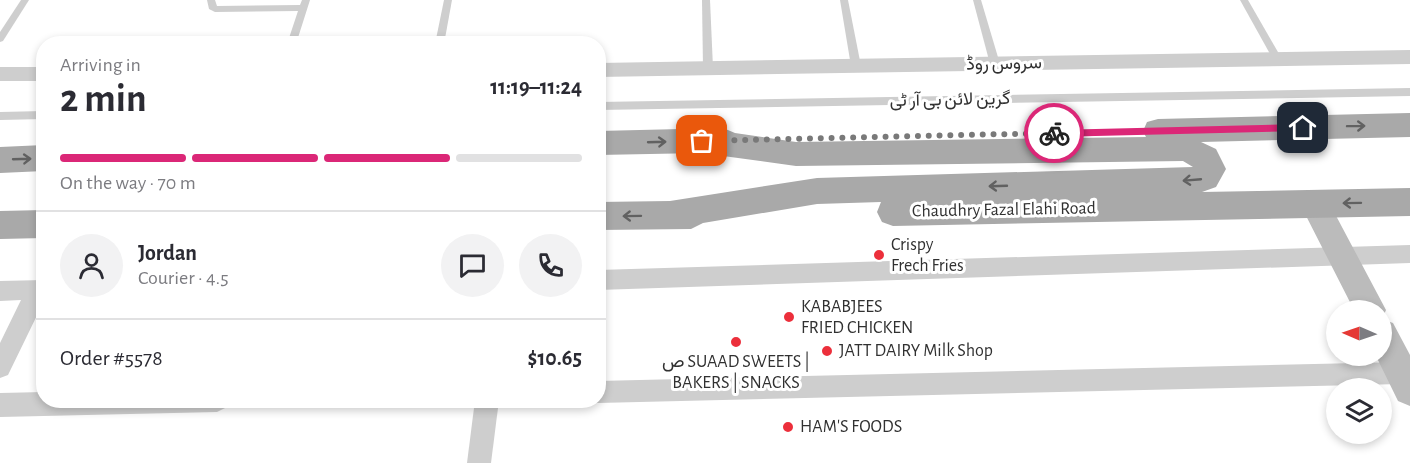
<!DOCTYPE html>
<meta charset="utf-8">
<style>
body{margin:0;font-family:"Alegreya Sans",Vazirmatn,sans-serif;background:#f2f2f3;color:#2b2b33;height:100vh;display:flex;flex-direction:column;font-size:22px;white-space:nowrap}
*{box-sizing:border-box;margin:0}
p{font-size:20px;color:#7c7c81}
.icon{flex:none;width:33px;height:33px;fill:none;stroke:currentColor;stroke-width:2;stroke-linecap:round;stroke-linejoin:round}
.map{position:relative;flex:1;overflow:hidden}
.panel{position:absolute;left:36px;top:36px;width:570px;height:372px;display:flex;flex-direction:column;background:#fff;border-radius:24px;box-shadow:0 3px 9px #0003}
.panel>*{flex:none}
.needle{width:39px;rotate:272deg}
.fabs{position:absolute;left:1326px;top:300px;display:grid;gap:12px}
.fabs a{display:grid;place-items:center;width:66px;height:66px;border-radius:50%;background:#fff;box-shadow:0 3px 9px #0003;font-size:30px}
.pin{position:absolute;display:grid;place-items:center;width:51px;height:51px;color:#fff;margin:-26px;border-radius:12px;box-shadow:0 3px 9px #0006}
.courier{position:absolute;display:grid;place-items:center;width:60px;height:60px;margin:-30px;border:4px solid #db2777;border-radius:50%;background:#fff;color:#222;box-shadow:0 2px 8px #0007}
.overview em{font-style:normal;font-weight:700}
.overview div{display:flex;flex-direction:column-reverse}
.overview{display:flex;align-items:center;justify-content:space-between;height:102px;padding:0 24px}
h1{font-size:39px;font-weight:700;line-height:45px}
.bar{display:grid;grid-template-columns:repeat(4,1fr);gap:9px 6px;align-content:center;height:72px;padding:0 24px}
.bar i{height:8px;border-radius:4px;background:#e1e1e2}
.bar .on{background:#db2777}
.bar p{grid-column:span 4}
.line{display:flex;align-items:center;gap:15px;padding:0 24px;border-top:2px solid #e1e1e2}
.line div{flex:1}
.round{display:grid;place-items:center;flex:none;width:63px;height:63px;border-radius:32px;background:#f2f2f3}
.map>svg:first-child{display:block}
</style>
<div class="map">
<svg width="1410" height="463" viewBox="0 0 1410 463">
<rect width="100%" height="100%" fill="#fff"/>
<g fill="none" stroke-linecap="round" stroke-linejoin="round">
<g fill="#cecece" fill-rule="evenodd">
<path d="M 21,0 L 29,0 L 3,41 L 0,42 L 0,32 Z"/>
<path d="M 207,0 L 215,0 L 217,6 L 300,5 L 302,0 L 310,0 L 296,44 L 287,44 L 298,11 L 215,12 L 209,9 Z"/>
<path d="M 444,0 L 452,0 L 444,44 L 435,44 Z"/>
<path d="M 702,0 L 710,0 L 713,68 L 708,71 L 703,68 Z"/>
<path d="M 840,0 L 848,0 L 861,66 L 856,69 L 851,66 Z"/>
<path d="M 973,0 L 981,0 L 1000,64 L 998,66 L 992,66 L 990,64 Z"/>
<path d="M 1240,0 L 1248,0 L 1282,59 L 1280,61 L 1274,61 Z"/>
<path d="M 1410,88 L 1410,96 L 598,110 L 598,102 Z"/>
<path d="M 44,111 L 44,119 L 0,120 L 0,112 Z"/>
</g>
<g fill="#cecece" fill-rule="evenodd">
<path d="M 1410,50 L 1410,64 L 598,77 L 598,63 Z"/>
<rect x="0" y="67" width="44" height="14"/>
<path d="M 1410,245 L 1410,263 L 598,290 L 598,270 Z"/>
<path d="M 44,280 L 44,301 L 8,375 L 0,378 L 0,343 L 21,300 L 0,301 L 0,281 Z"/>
<path d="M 1402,362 L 1410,365 L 1410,381 L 1402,384 L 598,403 L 591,400 L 598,400 L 598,381 Z"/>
<path d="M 44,392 L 44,400 L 229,400 L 225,408 L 217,412 L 0,417 L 0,393 Z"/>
<path d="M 475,400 L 499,400 L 491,463 L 467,463 Z"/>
</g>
<path fill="#bbb" fill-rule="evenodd" d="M 1315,192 L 1325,195 L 1386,310 L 1382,319 L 1393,323 L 1410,355 L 1410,406 L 1398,401 L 1376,356 L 1382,356 L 1382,310 L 1354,310 L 1300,204 L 1305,195 Z"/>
<g fill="#a9a9a9" fill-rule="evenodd">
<path d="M 1410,113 L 1410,137 L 1201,142 L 1216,149 L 1226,169 L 1216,187 L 1202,192 L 1410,188 L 1410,216 L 893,226 L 882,222 L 877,212 L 881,202 L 817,204 L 703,223 L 691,229 L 598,230 L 598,202 L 670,201 L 817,178 L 1193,167 L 1183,161 L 796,166 L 701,153 L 598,155 L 598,131 L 723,128 L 735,133 L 796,142 L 1146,137 L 1143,131 L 1147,122 L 1158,119 Z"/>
<path d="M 44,145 L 44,171 L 0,173 L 0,147 Z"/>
<path d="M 44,210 L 44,238 L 0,239 L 0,211 Z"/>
</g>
</g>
<defs><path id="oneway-shaft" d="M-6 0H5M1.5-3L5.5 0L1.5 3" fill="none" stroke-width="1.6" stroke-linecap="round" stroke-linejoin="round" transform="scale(1.5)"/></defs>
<g stroke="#616161">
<use href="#oneway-shaft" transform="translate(1356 126) rotate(-1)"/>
<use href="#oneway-shaft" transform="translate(657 142) rotate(-2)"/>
<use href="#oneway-shaft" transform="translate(22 159) rotate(-2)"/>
<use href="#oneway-shaft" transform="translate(1192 180) rotate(175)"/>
<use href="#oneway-shaft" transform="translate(998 186) rotate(178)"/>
<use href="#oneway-shaft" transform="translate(1352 203) rotate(179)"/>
<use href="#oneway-shaft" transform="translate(632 216) rotate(179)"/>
</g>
<path fill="#db2777" d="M 1303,124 L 1308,128 L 1303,131 L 1054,137 L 1050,133 L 1054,130 Z"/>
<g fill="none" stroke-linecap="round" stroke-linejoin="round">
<path stroke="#797979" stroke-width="6" stroke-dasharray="0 10.8" d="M 702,141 L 1054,133"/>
</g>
<g fill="#ec2f3b" stroke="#fff" stroke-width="2">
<circle cx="879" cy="255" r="6"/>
<circle cx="789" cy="317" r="6"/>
<circle cx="736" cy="342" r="6"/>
<circle cx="827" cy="351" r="6"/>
<circle cx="788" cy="427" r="6"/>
</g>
<g text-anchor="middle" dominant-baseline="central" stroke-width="6" stroke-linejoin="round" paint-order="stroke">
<g font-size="18" fill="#313131" stroke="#fff">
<text transform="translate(1004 64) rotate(-1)">سروس روڈ</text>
<text transform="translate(950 100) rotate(-1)">گرین لائن بی آر ٹی</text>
<text transform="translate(1004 210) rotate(-1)">Chaudhry Fazal Elahi Road</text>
</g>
<g font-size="18" fill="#313131" stroke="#fff" text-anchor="start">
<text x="891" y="245">Crispy<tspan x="891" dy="21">Frech Fries</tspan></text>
<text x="801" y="307">KABABJEES<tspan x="801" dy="21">FRIED CHICKEN</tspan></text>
<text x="839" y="351">JATT DAIRY Milk Shop</text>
<text x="736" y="362" text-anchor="middle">ص SUAAD SWEETS |<tspan x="736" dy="21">BAKERS | SNACKS</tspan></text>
<text x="800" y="427">HAM'S FOODS</text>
</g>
</g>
</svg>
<div class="fabs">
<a><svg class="needle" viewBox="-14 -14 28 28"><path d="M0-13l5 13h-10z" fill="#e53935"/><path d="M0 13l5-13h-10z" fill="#7c7c81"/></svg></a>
<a><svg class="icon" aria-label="layers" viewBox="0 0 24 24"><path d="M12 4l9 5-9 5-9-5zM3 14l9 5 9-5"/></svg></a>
</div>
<div class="pin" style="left:702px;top:141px;background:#ea580c"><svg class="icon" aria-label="bag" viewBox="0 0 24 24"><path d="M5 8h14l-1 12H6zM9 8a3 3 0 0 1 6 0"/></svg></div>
<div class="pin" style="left:1303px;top:128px;background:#1f2937"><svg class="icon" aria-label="home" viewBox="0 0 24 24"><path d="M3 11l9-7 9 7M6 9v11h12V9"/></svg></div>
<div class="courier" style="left:1054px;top:133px"><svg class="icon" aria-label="bike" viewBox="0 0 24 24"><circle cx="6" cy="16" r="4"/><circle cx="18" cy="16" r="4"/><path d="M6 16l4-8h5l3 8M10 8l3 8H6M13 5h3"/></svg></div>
<section class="panel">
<div class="overview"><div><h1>2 min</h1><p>Arriving in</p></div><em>11:19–11:24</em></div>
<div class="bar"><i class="on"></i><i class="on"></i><i class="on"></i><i></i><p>On the way · 70 m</p></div>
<div class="line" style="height:108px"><a class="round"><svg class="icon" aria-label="person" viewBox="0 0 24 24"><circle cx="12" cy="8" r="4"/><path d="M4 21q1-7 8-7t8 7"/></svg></a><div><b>Jordan</b><p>Courier · 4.5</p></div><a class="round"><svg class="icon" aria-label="chat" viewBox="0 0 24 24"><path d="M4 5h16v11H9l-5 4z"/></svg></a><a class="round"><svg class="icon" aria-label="phone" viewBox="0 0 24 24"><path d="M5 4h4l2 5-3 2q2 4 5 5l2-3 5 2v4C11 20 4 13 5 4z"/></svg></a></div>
<div class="line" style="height:78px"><div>Order #5578</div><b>$10.65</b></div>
</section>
</div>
